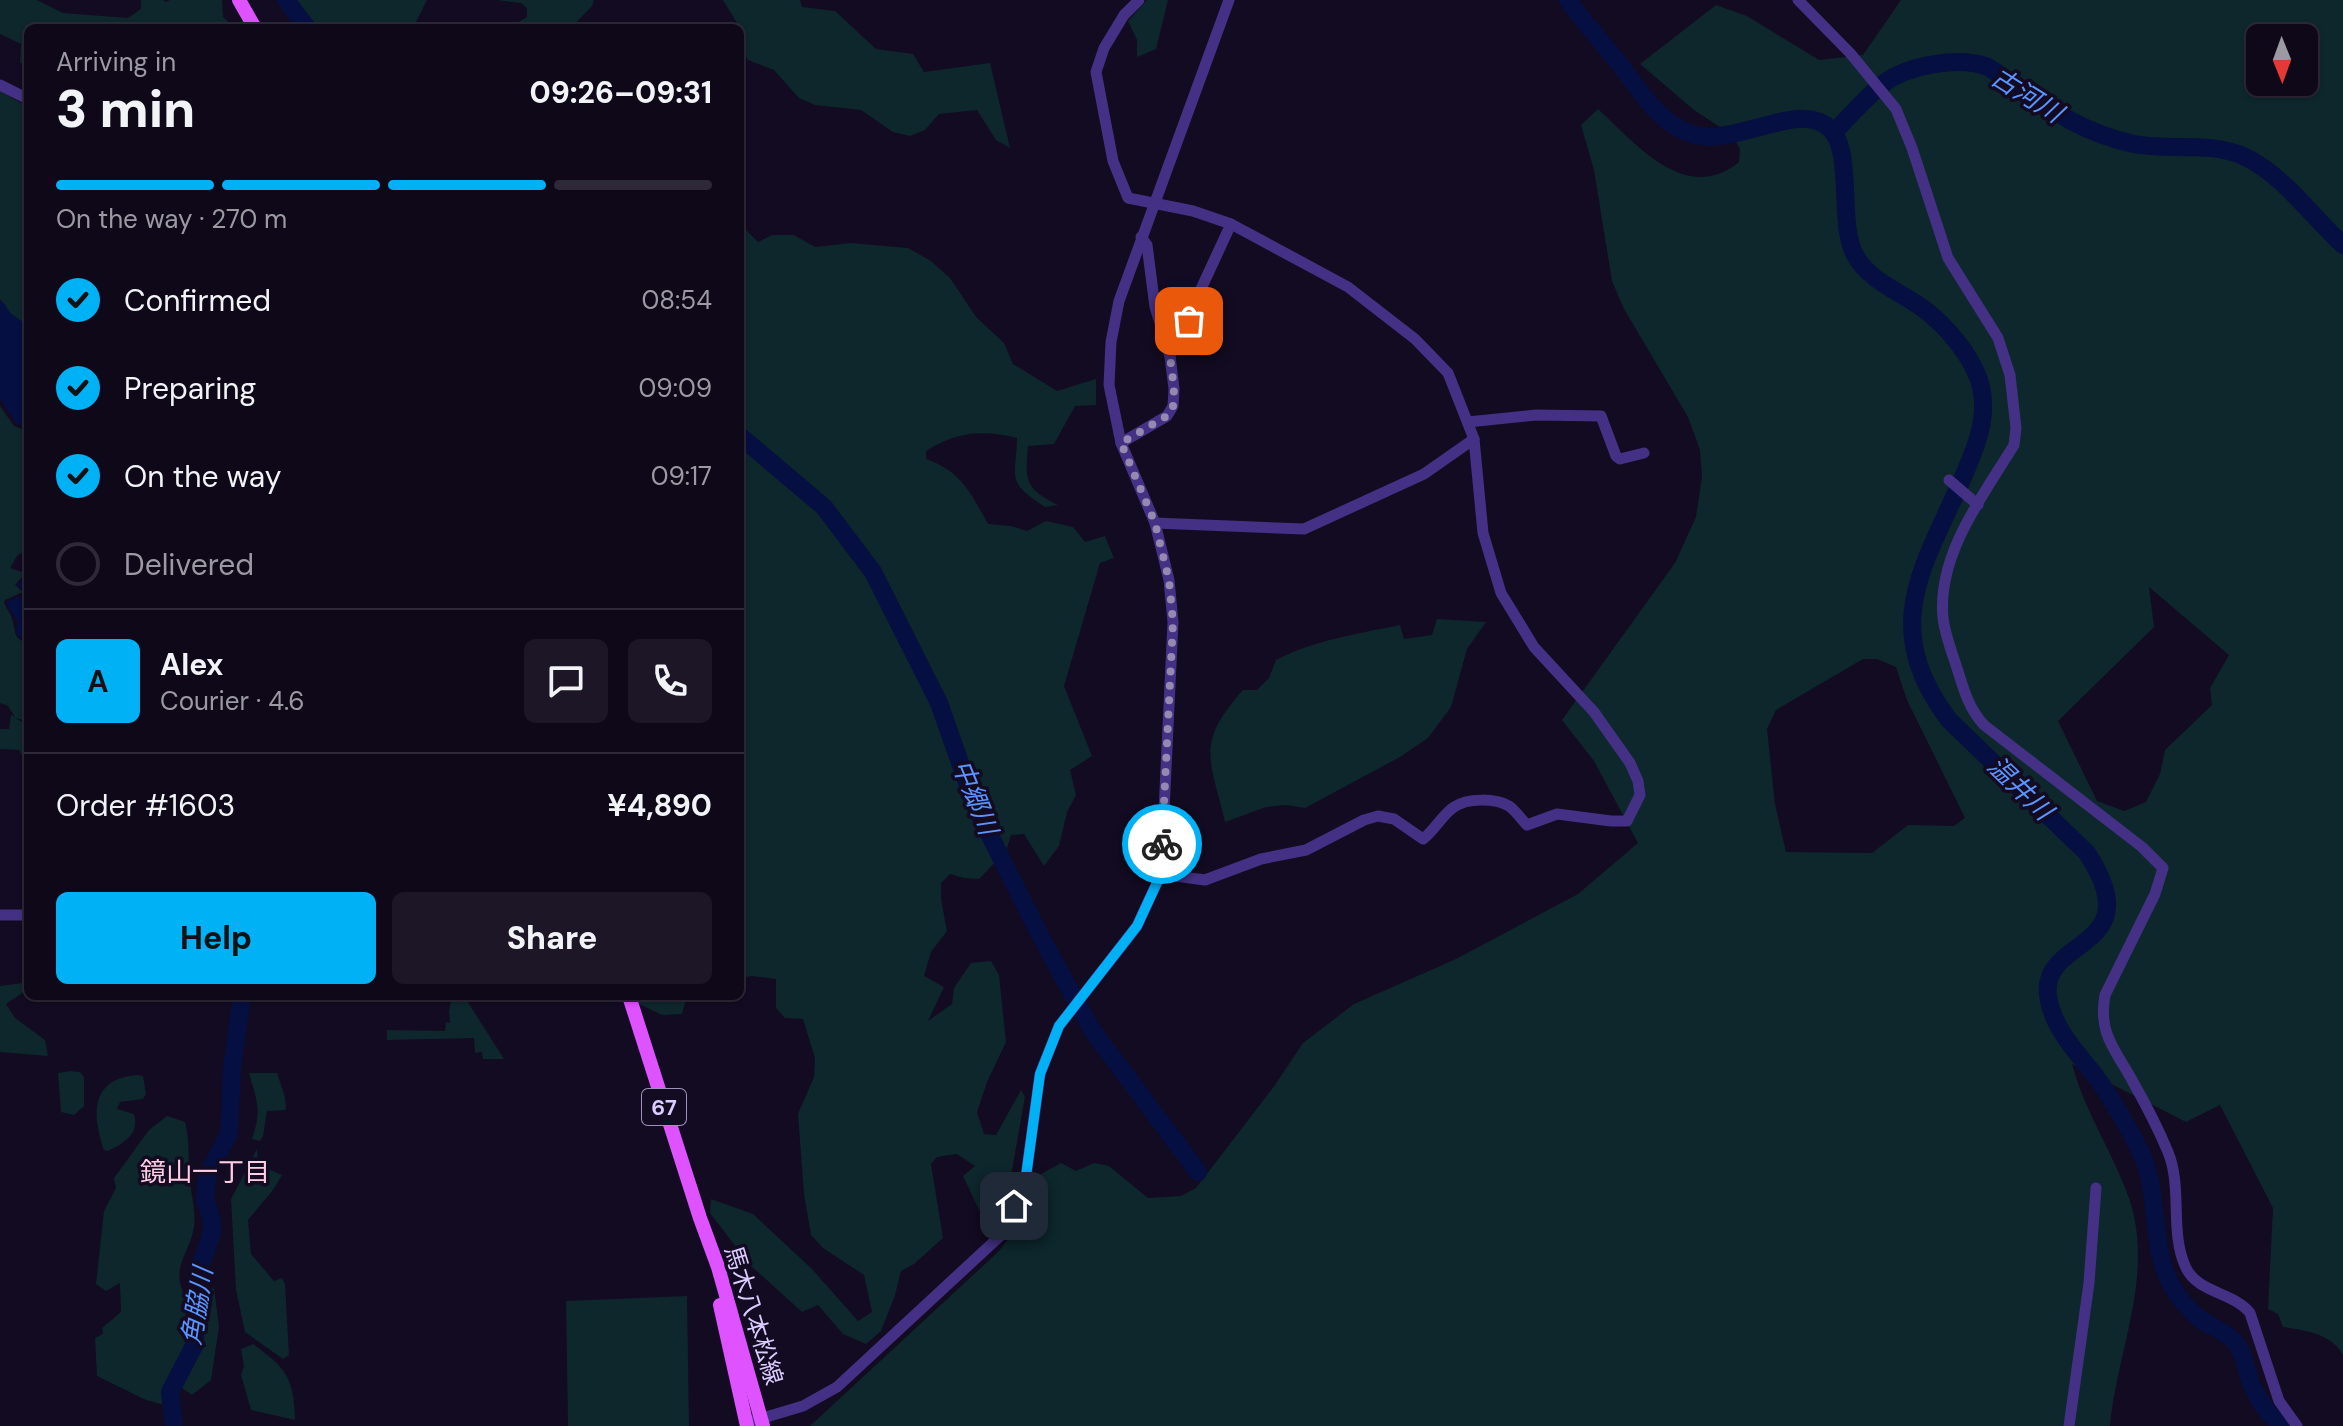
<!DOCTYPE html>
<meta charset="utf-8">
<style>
body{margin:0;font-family:"DM Sans","Noto Sans JP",sans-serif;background:#1c1626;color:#f1f3f6;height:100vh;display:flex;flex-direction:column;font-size:30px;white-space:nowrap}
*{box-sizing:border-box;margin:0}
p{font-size:26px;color:#9b9aa2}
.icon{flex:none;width:44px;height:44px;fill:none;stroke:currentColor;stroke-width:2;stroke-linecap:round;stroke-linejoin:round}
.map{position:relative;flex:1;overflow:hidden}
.panel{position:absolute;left:24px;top:24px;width:720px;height:976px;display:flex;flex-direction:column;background:#0e0819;border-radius:12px;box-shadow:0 2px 6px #0004,0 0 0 2px #2e2938}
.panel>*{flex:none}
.needle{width:52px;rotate:179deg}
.fabs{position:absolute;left:2246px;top:24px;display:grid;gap:16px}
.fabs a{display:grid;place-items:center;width:72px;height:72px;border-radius:12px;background:#0e0819;box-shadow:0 2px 6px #0004,0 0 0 2px #2e2938;font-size:40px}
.pin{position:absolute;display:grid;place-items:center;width:68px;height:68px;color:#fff;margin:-34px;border-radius:16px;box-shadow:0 4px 12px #0006}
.courier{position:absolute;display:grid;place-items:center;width:80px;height:80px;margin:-40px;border:6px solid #00b1f6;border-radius:50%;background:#fff;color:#222;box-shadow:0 2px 10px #0007}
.headline em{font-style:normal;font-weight:800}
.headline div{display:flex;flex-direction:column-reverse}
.headline{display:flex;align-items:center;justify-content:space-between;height:136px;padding:0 32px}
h1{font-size:52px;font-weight:800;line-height:60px}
.bar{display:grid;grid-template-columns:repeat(4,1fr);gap:12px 8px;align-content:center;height:96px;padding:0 32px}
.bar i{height:10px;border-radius:6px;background:#2e2938}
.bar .current{background:#00b1f6}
.bar p{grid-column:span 4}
.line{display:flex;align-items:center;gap:20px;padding:0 32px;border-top:2px solid #2e2938}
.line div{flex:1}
.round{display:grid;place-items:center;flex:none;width:84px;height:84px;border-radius:12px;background:#1c1626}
ol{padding:0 32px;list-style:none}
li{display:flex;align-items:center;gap:24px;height:88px}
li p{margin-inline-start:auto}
li .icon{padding:8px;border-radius:50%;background:#00b1f6;color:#111;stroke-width:4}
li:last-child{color:#9b9aa2}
li i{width:44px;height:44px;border:4px solid #2e2938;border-radius:50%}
.button{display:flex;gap:16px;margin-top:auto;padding:16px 32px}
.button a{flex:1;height:92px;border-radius:12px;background:#00b1f6;color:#111;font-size:32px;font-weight:800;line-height:92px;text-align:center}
.button a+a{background:#1c1626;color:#f1f3f6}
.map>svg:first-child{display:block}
</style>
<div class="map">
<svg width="2343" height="1426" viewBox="0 0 2343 1426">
<rect width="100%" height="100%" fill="#130b21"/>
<g fill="#0d272c" fill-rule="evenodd">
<path d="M 0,0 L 37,0 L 63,13 L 128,18 L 141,9 L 141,0 L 163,0 L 166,2 L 170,0 L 222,0 L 223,17 L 235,28 L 28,28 L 28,64 L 20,63 L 21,44 L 0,34 Z"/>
<path d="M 294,0 L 427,0 L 413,28 L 319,28 Z"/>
<path d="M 497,0 L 594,0 L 592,6 L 571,28 L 498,28 L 515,24 L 527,17 L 527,8 L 521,3 Z"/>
<path d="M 723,0 L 800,0 L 802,7 L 835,11 L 876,49 L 913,54 L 924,72 L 990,63 L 1010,148 L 996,140 L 977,110 L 939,114 L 925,130 L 910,136 L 893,132 L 861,110 L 815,105 L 799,98 L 774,70 L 748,60 L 741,47 L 740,28 Z"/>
<path d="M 1147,0 L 1168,0 L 1156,49 L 1137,57 L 1137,40 L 1128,21 Z"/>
<path d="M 1901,0 L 2343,0 L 2343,1355 C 2332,1334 2305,1330 2283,1327 L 2278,1314 L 2268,1309 L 2273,1208 L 2220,1105 L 2186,1122 L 2072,1064 C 2084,1110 2113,1153 2129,1198 C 2155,1275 2117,1350 2110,1426 L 810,1426 L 998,1252 L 1018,1227 L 1041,1174 L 1061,1163 L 1076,1171 L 1094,1163 L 1109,1166 L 1148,1198 L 1181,1196 L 1196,1188 L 1275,1085 L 1303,1043 L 1354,1004 L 1456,959 L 1578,894 L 1638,843 L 1594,761 L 1562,720 L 1675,563 L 1696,517 L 1702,476 L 1700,450 L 1688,417 L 1624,309 L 1612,281 L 1594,170 L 1581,125 L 1598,109 C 1635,143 1686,206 1739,162 L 1740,149 L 1732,135 L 1694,110 L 1640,64 L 1716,5 L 1747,16 L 1819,60 L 1863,55 ZM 2260,38 L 2304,38 L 2304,82 L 2260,82 ZM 2149,587 L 2229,655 L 2210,688 L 2212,705 L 2165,750 L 2160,774 L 2146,802 L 2124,811 L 2097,801 L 2058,721 L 2154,627 ZM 1863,659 L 1877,659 L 1896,667 L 1907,700 L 1965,818 L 1954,826 L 1908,825 L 1872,853 L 1786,852 L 1775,804 L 1767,729 L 1776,710 Z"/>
<path d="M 0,91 L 28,107 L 28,326 L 10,313 L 0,299 Z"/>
<path d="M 747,231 L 758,242 L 772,235 L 794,235 L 815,247 L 851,243 L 908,248 L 931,261 L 950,278 L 976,317 L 1004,343 L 1013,364 L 1057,391 L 1096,379 L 1096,405 L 1075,406 L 1054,444 L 1028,446 C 1025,482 1025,488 1058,505 L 1045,507 C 1005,481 1016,479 1017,438 C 983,429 955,432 926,451 L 926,459 C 961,471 971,493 988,524 L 1011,526 L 1027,531 L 1046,521 L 1073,527 L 1085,542 L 1105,536 L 1114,558 L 1100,563 L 1064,686 L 1092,756 L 1070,770 L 1076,795 L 1067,812 L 1059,846 L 1044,866 L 1024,834 L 1011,835 L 1006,851 L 979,879 L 964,878 L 950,874 L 941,883 L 941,899 L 947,931 L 931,952 L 924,976 L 944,987 L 928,1021 L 952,1004 L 954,988 L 971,963 L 991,961 L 999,975 L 1006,1042 L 987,1082 L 977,1112 L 984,1134 L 996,1135 L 1021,1090 L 1025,1097 L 1010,1181 L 983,1218 L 963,1176 L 975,1166 L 957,1154 L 937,1157 L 931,1164 L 943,1238 L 914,1264 L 901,1271 L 895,1295 L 881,1331 L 866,1344 L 843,1334 L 818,1305 L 802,1312 L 750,1265 L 710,1213 L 711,1199 L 753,1214 L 812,1269 L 858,1321 L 872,1312 L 864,1275 L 823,1248 L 811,1235 L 804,1194 L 798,1114 L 814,1077 L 815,1058 L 803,1019 L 785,1018 L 776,1008 L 776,979 L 752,976 L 740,978 L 740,233 Z"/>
<path d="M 0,406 L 14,426 L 22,429 L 28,446 L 28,548 L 17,556 L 10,568 L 25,573 L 15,585 L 23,592 L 5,600 L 4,603 C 7,609 12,616 13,622 C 16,633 13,637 26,643 L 28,641 L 28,721 L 15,718 L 28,725 L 28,765 L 19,750 L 0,749 L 0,729 L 9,729 L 11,715 L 15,717 L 8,706 L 0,703 Z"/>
<path d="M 1437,619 L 1486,622 L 1467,649 L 1451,707 L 1428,738 L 1400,757 L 1305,808 L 1286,805 L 1266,807 L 1225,822 C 1210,758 1195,744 1243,690 L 1257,690 L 1269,678 L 1276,660 C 1315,640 1357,634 1400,625 L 1404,639 L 1432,635 Z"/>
<path d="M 28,977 L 28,989 L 6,1004 L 15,1018 L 45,1040 L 48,1056 L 0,1052 L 0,986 L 23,983 Z"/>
<path d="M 452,996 L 464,996 L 504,1059 L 483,1059 L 482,1052 L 475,1053 L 474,1038 L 387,1040 L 387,1030 L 445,1031 L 446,1022 L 450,1023 L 449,1011 Z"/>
<path d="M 637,996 L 687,996 L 682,1014 L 662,1015 L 639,1004 Z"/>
<path d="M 70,1071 L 80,1072 L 84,1077 L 84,1106 L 74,1115 L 61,1112 L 58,1073 Z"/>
<path d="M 249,1073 L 277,1073 L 285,1097 L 286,1110 L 267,1111 L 263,1136 L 260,1141 L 252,1139 C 262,1110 257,1101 249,1073 Z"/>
<path d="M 137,1075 L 143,1076 L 146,1094 L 143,1099 L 120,1102 L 117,1109 L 134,1114 C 140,1134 124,1143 108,1151 L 104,1150 C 92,1114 90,1079 137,1075 Z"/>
<path d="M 167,1116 L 185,1122 C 190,1142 188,1162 190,1183 C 192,1198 196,1212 194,1227 C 190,1253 169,1268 186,1298 L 214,1288 L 219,1327 L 211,1380 L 192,1395 L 175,1383 L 164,1405 L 146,1400 L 97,1376 L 95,1338 L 103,1334 L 102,1328 L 121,1312 L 120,1283 L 106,1291 L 96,1284 L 104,1211 L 116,1188 L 114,1178 L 149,1130 Z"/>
<path d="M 257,1149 L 258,1165 L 282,1175 L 273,1190 L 248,1220 L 251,1254 L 274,1281 L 282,1278 L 285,1284 L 289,1355 L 283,1359 L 245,1332 L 236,1290 L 231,1199 Z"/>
<path d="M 687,1296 L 689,1426 L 568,1426 L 566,1301 Z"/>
<path d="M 253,1344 C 286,1368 294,1377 295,1420 L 251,1410 L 241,1375 L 244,1366 L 241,1349 Z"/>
</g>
<g fill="#050f41">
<path d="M 0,301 L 4,303 L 10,313 L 28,326 L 28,441 L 25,427 L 16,423 L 0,399 Z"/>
<path d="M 28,573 L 28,635 L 26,639 L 19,637 L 16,630 L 18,623 L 6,602 L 25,595 L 25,591 L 17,586 Z"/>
</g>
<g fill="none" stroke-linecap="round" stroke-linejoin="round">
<g stroke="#050f41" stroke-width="18">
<path d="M 286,0 L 307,28"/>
<path d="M 1568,0 C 1583,21 1601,41 1617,61 C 1638,87 1659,126 1695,135 C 1715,140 1740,132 1760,127 C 1781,122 1803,113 1824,124 C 1857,142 1836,220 1855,255 C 1868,279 1894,289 1915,303 C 1939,318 1963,345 1975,370 C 1989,399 1983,429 1971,458 C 1932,557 1873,619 1949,720 L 2087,853 C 2151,951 2041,936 2048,995 C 2052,1028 2077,1052 2096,1077 C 2112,1099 2128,1126 2140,1151 C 2161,1193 2149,1247 2172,1286 C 2180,1300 2191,1313 2204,1322 C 2215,1328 2226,1332 2235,1342 C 2244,1353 2246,1368 2250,1381 C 2257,1399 2267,1413 2281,1426"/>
<path d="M 1834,132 C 1850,116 1866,97 1884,83 C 1909,65 1959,56 1988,67 C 2038,99 2073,131 2134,144 C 2169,151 2209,141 2243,156 C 2283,174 2311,216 2343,245"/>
<path d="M 740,436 L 824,507 L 873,572 L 939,703 L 976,808 L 1042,939 L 1092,1030 L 1198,1172"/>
<path d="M 174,1426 L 170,1392 L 195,1344 L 196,1278 L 212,1233 L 212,1221 L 205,1198 L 206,1186 L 208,1174 L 229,1133 L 232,1069 L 242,996"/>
</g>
<g stroke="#443185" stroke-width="11">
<path d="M 1139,0 L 1124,15 L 1104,48 L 1096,72 L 1113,161 L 1128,198 L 1193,211 L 1231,224 L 1348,287 L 1415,339 L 1448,373 L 1474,439 L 1483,533 L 1501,593 L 1534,647 L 1594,712 L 1630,763 L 1638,781 L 1640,795 L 1627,821 L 1611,821 L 1557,814 L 1527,825 C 1521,819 1516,811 1509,806 C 1495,798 1467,798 1454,807 C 1442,815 1435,830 1423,839 L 1394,819 L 1378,816 L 1364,820 L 1306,850 L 1261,859 L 1205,880 L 1161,874"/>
<path d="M 1798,0 L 1850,53 L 1896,109 L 1912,148 L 1948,258 L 1998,338 L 2010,375 L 2016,428 L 2014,445 C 1983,496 1937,554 1943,618 C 1945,634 1951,650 1956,665 C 1963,687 1968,708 1984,725 L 2142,847 L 2163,868 L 2155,894 L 2105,995 C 2098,1034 2115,1049 2132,1080 C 2145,1103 2158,1128 2168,1152 C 2183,1189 2169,1232 2186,1268 C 2198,1293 2233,1292 2250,1313 L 2279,1401 L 2297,1426"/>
<path d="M 0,85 L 28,99"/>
<path d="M 1141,237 L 1147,245 L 1155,307 L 1170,356"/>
<path d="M 1468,422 L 1536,415 L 1601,416 L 1616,456 L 1620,459 L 1644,453"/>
<path d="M 1121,443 L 1167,416 L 1173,406 L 1174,389 L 1170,356 L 1231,224"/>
<path d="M 1949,480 L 1978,505"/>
<path d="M 1155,523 L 1304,529 L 1424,474 L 1474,439"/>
<path d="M 0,915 L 28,915"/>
<path d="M 746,1423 L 803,1406 L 837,1387 L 999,1237 L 1026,1176 L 1040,1074 L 1059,1026 L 1137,926 L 1161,874 L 1173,622 L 1169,580 L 1155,523 L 1121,443 L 1109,385 L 1111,342 L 1119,301 L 1229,0"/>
<path d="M 2069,1426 L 2089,1283 L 2096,1188"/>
</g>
<g stroke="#de52ff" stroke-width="14">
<path d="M 239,0 L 255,28"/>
<path d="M 629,996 L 700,1218 L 718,1267 L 763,1426"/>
<path d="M 720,1305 L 747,1426"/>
</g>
</g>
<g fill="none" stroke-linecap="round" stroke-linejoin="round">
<path stroke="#9588b1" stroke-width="8" stroke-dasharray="0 14.4" d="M 1162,844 L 1173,622 L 1169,580 L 1155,523 L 1121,443 L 1167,416 L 1173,406 L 1174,389 L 1170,356 L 1189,321"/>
<path stroke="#00b1f6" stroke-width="10" d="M 1014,1206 L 1026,1176 L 1040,1074 L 1059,1026 L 1137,926 L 1161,874 L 1162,844"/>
</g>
<g text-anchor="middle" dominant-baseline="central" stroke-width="7" stroke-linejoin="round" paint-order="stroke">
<rect fill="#130b21" stroke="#9f91bc" stroke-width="2" x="642" y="1089" width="44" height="36" rx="6"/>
<g font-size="22" font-weight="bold" fill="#dbcbff">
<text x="664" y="1107">67</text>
</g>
<g font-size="24" fill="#dbcbff" stroke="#130b21">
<text transform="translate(754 1315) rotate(73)">馬木八本松線</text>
</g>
<g font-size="26" font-style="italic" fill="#5994ff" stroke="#130b21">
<text transform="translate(2027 95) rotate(32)">古河川</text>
<text transform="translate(2020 788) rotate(44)">温井川</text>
<text transform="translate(975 797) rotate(68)">中郷川</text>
<text transform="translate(197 1306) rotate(-81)">角脇川</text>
</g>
<g font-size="26" fill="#ffcde4" stroke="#130b21">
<text x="205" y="1172">鏡山一丁目</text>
</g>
</g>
</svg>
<div class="fabs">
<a><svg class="needle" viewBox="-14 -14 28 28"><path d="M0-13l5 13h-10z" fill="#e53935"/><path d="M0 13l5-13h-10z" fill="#9b9aa2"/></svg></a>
</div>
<div class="pin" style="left:1189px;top:321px;background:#ea580c"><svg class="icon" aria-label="bag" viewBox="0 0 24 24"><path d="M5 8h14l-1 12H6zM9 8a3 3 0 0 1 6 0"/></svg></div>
<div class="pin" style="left:1014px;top:1206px;background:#1f2937"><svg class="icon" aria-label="home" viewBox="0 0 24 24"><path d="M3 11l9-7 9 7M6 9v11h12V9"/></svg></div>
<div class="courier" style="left:1162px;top:844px"><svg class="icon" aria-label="bike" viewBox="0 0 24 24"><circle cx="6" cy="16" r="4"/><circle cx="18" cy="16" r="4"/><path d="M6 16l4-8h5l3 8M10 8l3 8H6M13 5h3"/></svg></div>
<section class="panel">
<div class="headline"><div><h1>3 min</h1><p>Arriving in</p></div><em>09:26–09:31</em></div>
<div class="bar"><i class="current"></i><i class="current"></i><i class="current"></i><i></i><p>On the way · 270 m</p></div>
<ol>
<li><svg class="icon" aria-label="check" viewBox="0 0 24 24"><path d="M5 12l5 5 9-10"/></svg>Confirmed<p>08:54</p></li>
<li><svg class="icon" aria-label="check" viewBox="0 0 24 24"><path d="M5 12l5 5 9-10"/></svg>Preparing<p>09:09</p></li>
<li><svg class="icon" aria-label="check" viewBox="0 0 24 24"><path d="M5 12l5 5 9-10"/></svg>On the way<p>09:17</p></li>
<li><i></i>Delivered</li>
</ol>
<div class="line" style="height:144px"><b class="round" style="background:#00b1f6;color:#111">A</b><div><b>Alex</b><p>Courier · 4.6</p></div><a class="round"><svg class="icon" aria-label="chat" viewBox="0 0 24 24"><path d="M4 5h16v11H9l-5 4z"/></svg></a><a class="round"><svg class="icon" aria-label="phone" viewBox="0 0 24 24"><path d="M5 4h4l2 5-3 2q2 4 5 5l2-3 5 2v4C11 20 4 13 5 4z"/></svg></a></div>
<div class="line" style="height:104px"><div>Order #1603</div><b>¥4,890</b></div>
<div class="button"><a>Help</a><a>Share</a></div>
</section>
</div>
